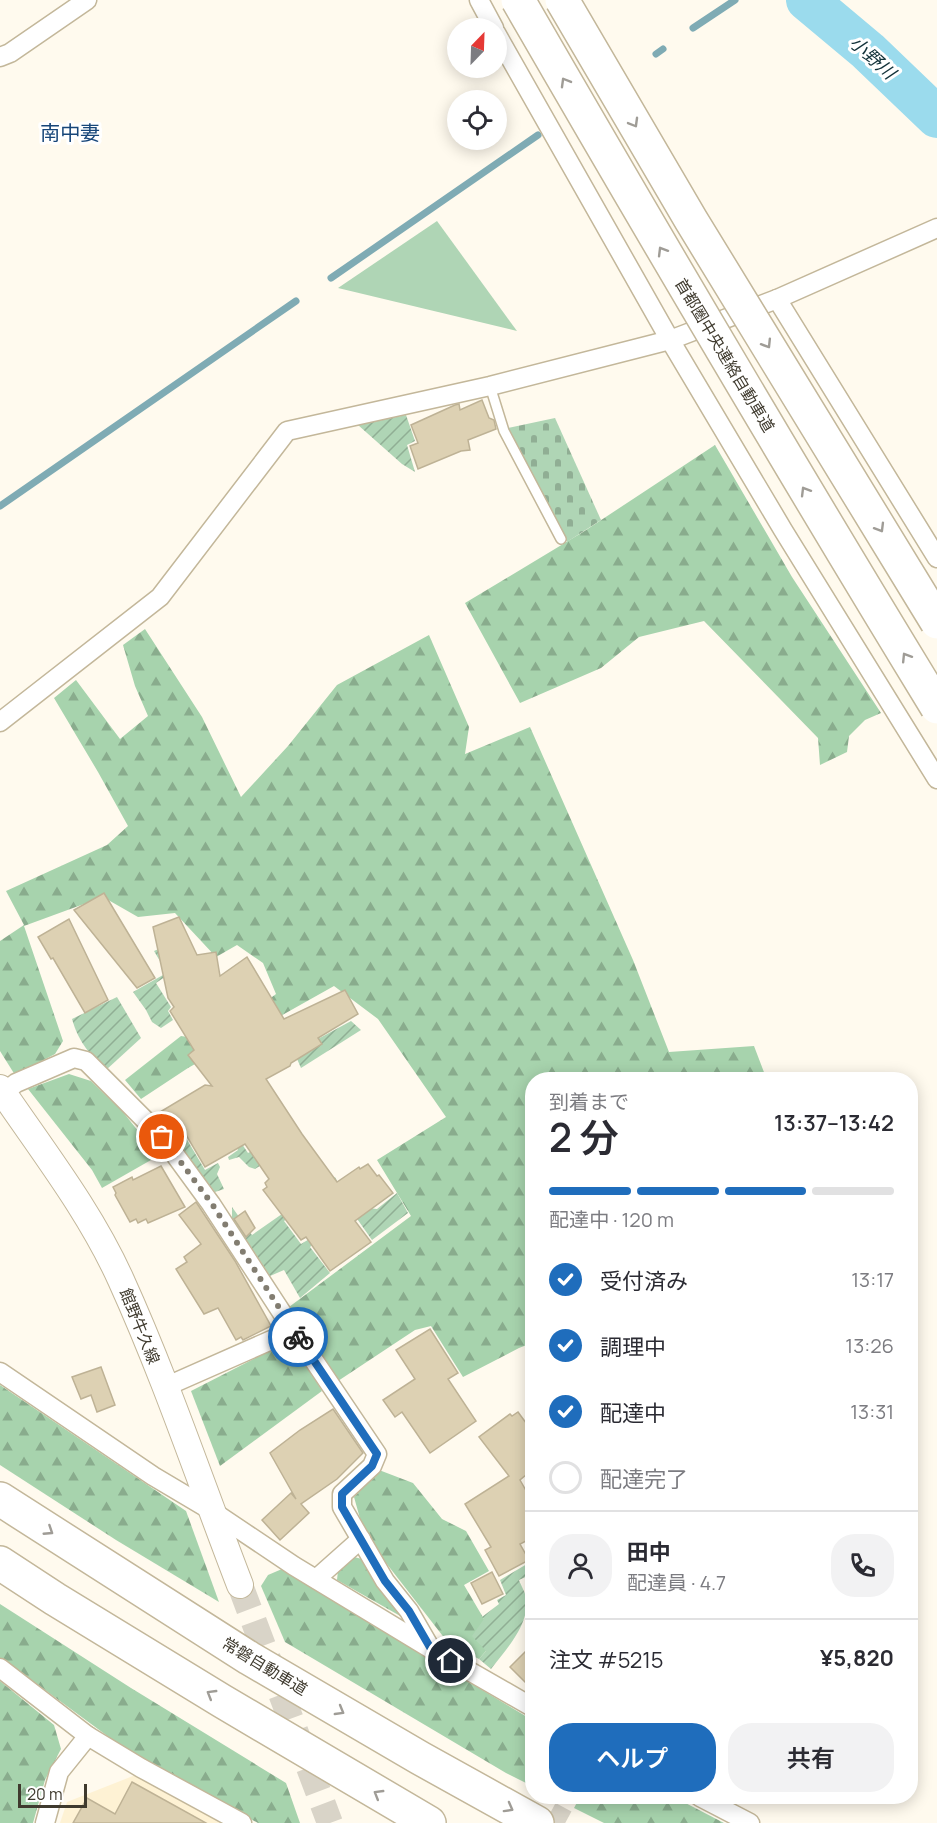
<!DOCTYPE html>
<html lang="ja">
<meta charset="utf-8">
<style>
body{margin:0;font-family:Manrope,"Noto Sans JP",sans-serif;background:#f2f2f3;color:#2b2b33;height:100vh;display:flex;flex-direction:column;font-size:22px;white-space:nowrap}
*{box-sizing:border-box;margin:0}
p{font-size:20px;color:#7c7c81}
.icon{flex:none;width:33px;height:33px;fill:none;stroke:currentColor;stroke-width:2;stroke-linecap:round;stroke-linejoin:round}
.map{position:relative;flex:1;overflow:hidden}
.panel{position:absolute;left:525px;top:1072px;width:393px;height:732px;display:flex;flex-direction:column;background:#fff;border-radius:24px;box-shadow:0 3px 15px #0003}
.panel>*{flex:none}
.needle{width:39px;rotate:23deg}
.fabs{position:absolute;left:447px;top:18px;display:grid;gap:12px}
.fabs a{display:grid;place-items:center;width:60px;height:60px;border-radius:50%;background:#fff;box-shadow:0 3px 15px #0003;font-size:30px}
.scale{position:absolute;left:18px;bottom:15px;width:69px;box-sizing:border-box;padding-left:6px;border:3px solid #3f3a2e;border-top:0;font-size:16px;line-height:21px;white-space:nowrap;color:#3f3a2e;-webkit-text-stroke:4px #fff;paint-order:stroke}
.pin{position:absolute;display:grid;place-items:center;width:51px;height:51px;color:#fff;margin:-26px;border:3px solid #fff;border-radius:50%;box-shadow:0 2px 6px #0007}
.courier{position:absolute;display:grid;place-items:center;width:60px;height:60px;margin:-30px;border:4px solid #1f6dbc;border-radius:50%;background:#fff;color:#222;box-shadow:0 2px 8px #0007}
.head em{font-style:normal;font-weight:600}
.head div{display:flex;flex-direction:column-reverse}
.head{display:flex;align-items:center;justify-content:space-between;height:102px;padding:0 24px}
h1{font-size:39px;font-weight:600;line-height:45px}
.bar{display:grid;grid-template-columns:repeat(4,1fr);gap:9px 6px;align-content:center;height:72px;padding:0 24px}
.bar i{height:8px;border-radius:4px;background:#e1e1e2}
.bar .selected{background:#1f6dbc}
.bar p{grid-column:span 4}
.line{display:flex;align-items:center;gap:15px;padding:0 24px;border-top:2px solid #e1e1e2}
.line div{flex:1}
.round{display:grid;place-items:center;flex:none;width:63px;height:63px;border-radius:24px;background:#f2f2f3}
ol{padding:0 24px;list-style:none}
li{display:flex;align-items:center;gap:18px;height:66px}
li p{margin-inline-start:auto}
li .icon{padding:6px;border-radius:50%;background:#1f6dbc;color:#fff;stroke-width:4}
li:last-child{color:#7c7c81}
li i{width:33px;height:33px;border:3px solid #e1e1e2;border-radius:50%}
.action{display:flex;gap:12px;margin-top:auto;padding:12px 24px}
.action a{flex:1;height:69px;border-radius:24px;background:#1f6dbc;color:#fff;font-size:24px;font-weight:600;line-height:69px;text-align:center}
.action a+a{background:#f2f2f3;color:#2b2b33}
.map>svg:first-child{display:block}
</style>
<div class="map">
<svg width="937" height="1823" viewBox="0 0 937 1823">
<defs>
<pattern id="forest-firs" width="22" height="20" patternUnits="userSpaceOnUse" patternTransform="scale(1.5)"><rect width="22" height="20" fill="#a7d3ad"/><path d="M5 1l3.5 6h-7zM16 11l3.5 6h-7z" fill="#89ac8d"/></pattern>
<pattern id="cemetery-stones" width="16" height="16" patternUnits="userSpaceOnUse" patternTransform="scale(1.5)"><rect width="16" height="16" fill="#afd5b5"/><path d="M2 7V4a2 2 0 0 1 4 0v3zM10 15v-3a2 2 0 0 1 4 0v3z" fill="#90ae94"/></pattern>
<pattern id="garden-furrows" width="10" height="10" patternUnits="userSpaceOnUse" patternTransform="scale(1.5)"><rect width="10" height="10" fill="#afd5b5"/><path d="M-1 1l2-2M0 10L10 0M9 11l2-2" fill="none" stroke="#90ae94"/></pattern>
</defs>
<rect width="100%" height="100%" fill="#fffaee"/>
<path fill="#fef2d4" d="M 138,1774 L 224,1823 L 60,1823 L 67,1802 Z"/>
<path fill="#afd5b5" d="M 437,221 L 517,331 L 338,288 Z"/>
<g fill="url(#forest-firs)">
<path d="M 715,445 L 792,577 L 881,713 L 865,720 L 849,736 L 847,752 L 820,765 L 818,738 L 704,621 L 639,637 L 601,668 L 520,703 L 465,603 L 583,532 Z"/>
<path d="M 145,629 L 202,717 L 241,797 L 288,746 L 337,685 L 429,635 L 469,727 L 465,754 L 530,727 L 633,960 L 669,1052 L 754,1046 L 767,1080 L 532,1080 L 532,1343 L 519,1348 L 463,1377 L 431,1326 L 415,1330 L 338,1381 C 321,1356 307,1331 289,1307 L 411,1216 L 377,1160 L 446,1117 L 378,1019 L 334,986 L 188,1068 L 141,1099 L 125,1080 L 181,1036 L 194,1038 L 244,1018 L 276,994 L 263,963 L 237,945 L 216,957 L 175,913 L 138,917 L 103,897 L 24,926 L 63,1041 L 55,1054 L 15,1075 L 0,1051 L 0,941 L 24,925 L 6,891 L 107,845 L 128,826 L 98,772 L 54,698 L 76,680 L 120,739 L 148,716 L 135,686 L 123,645 Z"/>
<path d="M 69,1074 L 91,1081 L 123,1112 L 158,1156 L 102,1188 L 92,1170 L 28,1089 Z"/>
<path d="M 285,1343 L 291,1344 L 303,1359 L 322,1391 L 220,1466 L 191,1391 Z"/>
<path d="M 0,1385 L 186,1511 L 219,1602 L 116,1540 L 0,1465 Z"/>
<path d="M 379,1470 L 413,1483 L 442,1519 L 466,1531 L 489,1571 L 464,1585 L 484,1619 L 486,1651 L 479,1659 L 449,1644 L 376,1550 L 361,1522 L 354,1497 Z"/>
<path d="M 354,1557 L 362,1559 L 382,1592 L 401,1610 L 402,1617 L 337,1580 L 338,1570 Z"/>
<path d="M 282,1569 L 532,1720 L 532,1786 L 506,1773 L 285,1642 L 261,1586 L 268,1575 Z"/>
<path d="M 0,1604 L 131,1688 L 286,1783 L 300,1823 L 258,1823 L 121,1746 L 26,1676 L 0,1659 Z"/>
<path d="M 0,1681 L 54,1725 L 61,1749 L 45,1780 L 33,1823 L 0,1823 Z"/>
<path d="M 580,1797 L 674,1797 L 724,1823 L 604,1823 L 574,1808 Z"/>
</g>
<path fill="url(#cemetery-stones)" d="M 555,418 L 601,520 L 567,542 L 508,428 Z"/>
<g fill="url(#garden-furrows)">
<path d="M 406,415 L 415,441 L 407,445 L 415,472 L 402,464 L 358,425 Z"/>
<path d="M 185,937 L 181,966 L 156,983 L 171,1007 L 168,1011 L 173,1020 L 161,1028 L 152,1022 L 146,1010 L 133,992 L 163,975 L 164,968 L 154,951 Z"/>
<path d="M 117,997 L 141,1038 L 106,1070 C 89,1053 79,1043 72,1019 Z"/>
<path d="M 351,1021 L 361,1030 L 301,1068 L 294,1052 Z"/>
<path d="M 226,1120 L 248,1153 L 271,1141 L 266,1162 L 255,1169 L 249,1167 L 239,1157 L 229,1160 L 228,1157 L 238,1150 L 223,1123 Z"/>
<path d="M 186,1138 L 205,1170 L 218,1163 L 220,1167 L 217,1174 L 224,1189 L 215,1192 L 178,1145 Z"/>
<path d="M 335,1177 L 337,1181 L 284,1221 L 301,1244 L 311,1238 L 315,1242 L 310,1247 L 330,1273 L 300,1298 L 284,1270 L 270,1276 L 232,1218 L 232,1207 L 252,1235 Z"/>
<path d="M 397,1193 L 408,1213 L 372,1240 L 348,1206 L 377,1209 Z"/>
<path d="M 532,1561 L 532,1574 L 519,1580 C 521,1586 525,1591 526,1598 C 530,1625 506,1649 491,1669 L 479,1659 L 486,1651 L 472,1636 L 484,1619 L 482,1617 L 499,1604 L 497,1600 L 506,1595 L 500,1580 Z"/>
</g>
<g fill="none" stroke-linecap="round" stroke-linejoin="round">
<g stroke="#7fabb4" stroke-width="7">
<path d="M 693,28 L 735,0"/>
<path d="M 656,54 L 663,49"/>
<path d="M 331,278 L 538,135"/>
<path d="M 0,506 L 296,301"/>
</g>
<path stroke="#9bdbed" stroke-width="42" d="M 807,0 L 868,51 L 937,117"/>
</g>
<g fill="#ddd1b3" stroke="#beb295" stroke-width="1.5">
<path d="M 482,400 L 489,418 L 494,420 L 496,429 L 468,440 L 470,450 L 461,451 L 418,469 L 410,446 L 418,443 L 411,425 L 455,405 L 459,404 L 460,410 Z"/>
<path d="M 104,893 L 155,978 L 137,988 L 74,910 Z"/>
<path d="M 179,917 L 197,955 L 216,952 L 220,976 L 247,957 L 284,1019 L 345,990 L 358,1014 L 318,1038 L 322,1044 L 291,1063 L 290,1066 L 266,1079 L 302,1134 L 337,1182 L 359,1167 L 360,1169 L 368,1164 L 377,1176 L 379,1175 L 393,1193 L 355,1221 L 371,1242 L 330,1271 L 306,1237 L 301,1240 L 263,1190 L 267,1187 L 265,1183 L 269,1179 L 245,1144 L 205,1167 L 185,1133 L 177,1138 L 160,1112 L 205,1085 L 212,1086 L 188,1055 L 194,1050 L 170,1011 L 174,1007 L 168,998 L 153,927 Z"/>
<path d="M 69,919 L 108,1000 L 85,1013 L 53,958 L 51,959 L 38,937 Z"/>
<path d="M 161,1166 L 185,1207 L 148,1223 L 146,1219 L 138,1223 L 136,1219 L 130,1222 L 115,1195 L 116,1193 L 113,1187 L 132,1177 L 133,1180 Z"/>
<path d="M 196,1202 L 235,1261 L 271,1326 L 243,1340 L 241,1337 L 236,1340 L 218,1308 L 204,1314 L 176,1269 L 187,1262 L 184,1257 L 201,1244 L 179,1215 Z"/>
<path d="M 245,1211 L 255,1228 L 246,1237 L 234,1219 Z"/>
<path d="M 430,1329 L 458,1373 L 448,1379 L 476,1421 L 430,1453 L 402,1412 L 395,1417 L 383,1400 L 415,1379 L 396,1350 Z"/>
<path d="M 101,1367 L 115,1405 L 97,1412 L 91,1395 L 81,1399 L 72,1377 Z"/>
<path d="M 333,1409 L 363,1453 L 337,1479 L 301,1504 L 309,1513 L 280,1540 L 262,1520 L 291,1493 L 296,1499 L 270,1453 L 300,1430 Z"/>
<path d="M 518,1412 L 532,1431 L 532,1470 L 520,1480 L 532,1501 L 532,1538 L 520,1544 L 529,1560 L 499,1576 L 485,1550 L 491,1547 L 465,1504 L 509,1476 L 479,1437 L 510,1414 L 512,1416 Z"/>
<path d="M 492,1572 L 503,1594 L 482,1604 L 471,1583 Z"/>
<path d="M 532,1645 L 532,1689 L 510,1667 Z"/>
<path d="M 132,1782 L 206,1823 L 73,1823 L 87,1798 L 115,1814 Z"/>
</g>
<g fill="none" stroke-linecap="round" stroke-linejoin="round">
<path stroke="#d9d4c8" stroke-width="18" stroke-dasharray="18 9" stroke-linecap="butt" d="M 555,1823 L 569,1797"/>
<path stroke="#d9d4c8" stroke-width="26" stroke-dasharray="26 13" stroke-linecap="butt" d="M 240,1585 L 330,1823"/>
<g stroke="#c3b79a" stroke-width="12">
<path id="lane" d="M 490,386 L 504,431 L 561,539"/>
</g>
<g stroke="#c3b79a" stroke-width="21">
<g id="street">
<path d="M 479,0 L 494,28"/>
<path d="M 496,33 L 670,340 L 783,530 L 937,779"/>
<path d="M 0,57 L 10,53 L 87,0"/>
<path d="M 777,299 L 937,558"/>
<path d="M 0,722 L 160,597 L 287,431 L 490,386 L 670,340 L 777,299 L 937,228"/>
<path d="M 3,1093 L 16,1083 L 74,1058 L 86,1061 L 162,1137 L 211,1204 L 284,1316 L 377,1454 L 372,1466 L 342,1494 L 342,1507 L 385,1581 L 409,1611 L 431,1649"/>
<path d="M 0,1372 L 153,1476 L 212,1511 L 294,1566 L 431,1649 L 532,1707"/>
<path d="M 165,1387 L 294,1330"/>
<path d="M 316,1579 L 361,1539"/>
<path d="M 0,1668 L 88,1736 L 141,1768 L 242,1823"/>
<path d="M 700,1797 L 750,1823"/>
<path d="M 45,1823 L 59,1772 L 88,1736"/>
</g>
</g>
<g stroke="#c3b79a" stroke-width="28">
<path id="secondary" d="M 0,1088 C 42,1150 90,1211 121,1280 C 166,1379 201,1484 240,1585"/>
</g>
<g stroke="#c3b79a" stroke-width="36">
<g id="highway">
<path d="M 0,1499 L 249,1658 L 420,1758 L 537,1823"/>
<path d="M 0,1563 L 55,1599 L 222,1701 L 429,1823"/>
</g>
</g>
<use href="#lane" stroke="#fff" stroke-width="9"/>
<use href="#street" stroke="#fff" stroke-width="18"/>
<use href="#secondary" stroke="#fff" stroke-width="26"/>
<use href="#highway" stroke="#fff" stroke-width="33"/>
<g stroke="#c3b79a" stroke-width="36" stroke-linecap="butt">
<g id="highway-bridge">
<path d="M 518,0 C 655,237 794,473 937,707"/>
<path d="M 562,0 L 691,220 L 937,622"/>
</g>
</g>
<use href="#highway-bridge" stroke="#fff" stroke-width="33"/>
</g>
<defs><path id="oneway-chevron" d="M-2-3.5L2.5 0L-2 3.5" fill="none" stroke-width="1.6" stroke-linecap="round" stroke-linejoin="round" transform="scale(1.5)"/></defs>
<g stroke="#9f9c96">
<use href="#oneway-chevron" transform="translate(565 82) rotate(-120)"/>
<use href="#oneway-chevron" transform="translate(634 123) rotate(60)"/>
<use href="#oneway-chevron" transform="translate(662 251) rotate(-121)"/>
<use href="#oneway-chevron" transform="translate(767 344) rotate(58)"/>
<use href="#oneway-chevron" transform="translate(805 491) rotate(-121)"/>
<use href="#oneway-chevron" transform="translate(880 528) rotate(59)"/>
<use href="#oneway-chevron" transform="translate(906 657) rotate(-122)"/>
<use href="#oneway-chevron" transform="translate(49 1531) rotate(33)"/>
<use href="#oneway-chevron" transform="translate(211 1694) rotate(-149)"/>
<use href="#oneway-chevron" transform="translate(340 1711) rotate(30)"/>
<use href="#oneway-chevron" transform="translate(378 1794) rotate(-149)"/>
<use href="#oneway-chevron" transform="translate(509 1808) rotate(29)"/>
</g>
<g fill="none" stroke-linecap="round" stroke-linejoin="round">
<path stroke="#827d71" stroke-width="6" stroke-dasharray="0 10.8" d="M 162,1137 L 212,1204 L 298,1337"/>
<path stroke="#1f6dbc" stroke-width="8" d="M 298,1337 L 377,1454 L 372,1466 L 342,1494 L 342,1507 L 385,1581 L 409,1611 L 431,1649 L 451,1661"/>
</g>
<g text-anchor="middle" dominant-baseline="central" stroke-width="6" stroke-linejoin="round" paint-order="stroke">
<g font-size="16" fill="#3f3a2e" stroke="#fff">
<text transform="translate(725 355) rotate(59)">首都圏中央連絡自動車道</text>
<text transform="translate(140 1326) rotate(68)">館野牛久線</text>
<text transform="translate(265 1666) rotate(31)">常磐自動車道</text>
</g>
<g font-size="18" font-style="italic" fill="#113139" stroke="#fff">
<text transform="translate(873 57) rotate(42)">小野川</text>
</g>
<g font-size="20" fill="#174679" stroke="#fff">
<text x="70" y="132">南中妻</text>
</g>
</g>
</svg>
<div class="fabs">
<a><svg class="needle" viewBox="-14 -14 28 28"><path d="M0-13l5 13h-10z" fill="#e53935"/><path d="M0 13l5-13h-10z" fill="#7c7c81"/></svg></a>
<a><svg class="icon" aria-label="locate" viewBox="0 0 24 24"><circle cx="12" cy="12" r="6"/><path d="M12 2v4M12 18v4M2 12h4M18 12h4"/></svg></a>
</div>
<div class="scale">20 m</div>
<div class="pin" style="left:162px;top:1137px;background:#ea580c"><svg class="icon" aria-label="bag" viewBox="0 0 24 24"><path d="M5 8h14l-1 12H6zM9 8a3 3 0 0 1 6 0"/></svg></div>
<div class="pin" style="left:451px;top:1661px;background:#1f2937"><svg class="icon" aria-label="home" viewBox="0 0 24 24"><path d="M3 11l9-7 9 7M6 9v11h12V9"/></svg></div>
<div class="courier" style="left:298px;top:1337px"><svg class="icon" aria-label="bike" viewBox="0 0 24 24"><circle cx="6" cy="16" r="4"/><circle cx="18" cy="16" r="4"/><path d="M6 16l4-8h5l3 8M10 8l3 8H6M13 5h3"/></svg></div>
<section class="panel">
<div class="head"><div><h1>2 分</h1><p>到着まで</p></div><em>13:37–13:42</em></div>
<div class="bar"><i class="selected"></i><i class="selected"></i><i class="selected"></i><i></i><p>配達中 · 120 m</p></div>
<ol>
<li><svg class="icon" aria-label="check" viewBox="0 0 24 24"><path d="M5 12l5 5 9-10"/></svg>受付済み<p>13:17</p></li>
<li><svg class="icon" aria-label="check" viewBox="0 0 24 24"><path d="M5 12l5 5 9-10"/></svg>調理中<p>13:26</p></li>
<li><svg class="icon" aria-label="check" viewBox="0 0 24 24"><path d="M5 12l5 5 9-10"/></svg>配達中<p>13:31</p></li>
<li><i></i>配達完了</li>
</ol>
<div class="line" style="height:108px"><a class="round"><svg class="icon" aria-label="person" viewBox="0 0 24 24"><circle cx="12" cy="8" r="4"/><path d="M4 21q1-7 8-7t8 7"/></svg></a><div><b>田中</b><p>配達員 · 4.7</p></div><a class="round"><svg class="icon" aria-label="phone" viewBox="0 0 24 24"><path d="M5 4h4l2 5-3 2q2 4 5 5l2-3 5 2v4C11 20 4 13 5 4z"/></svg></a></div>
<div class="line" style="height:78px"><div>注文 #5215</div><b>¥5,820</b></div>
<div class="action"><a>ヘルプ</a><a>共有</a></div>
</section>
</div>
